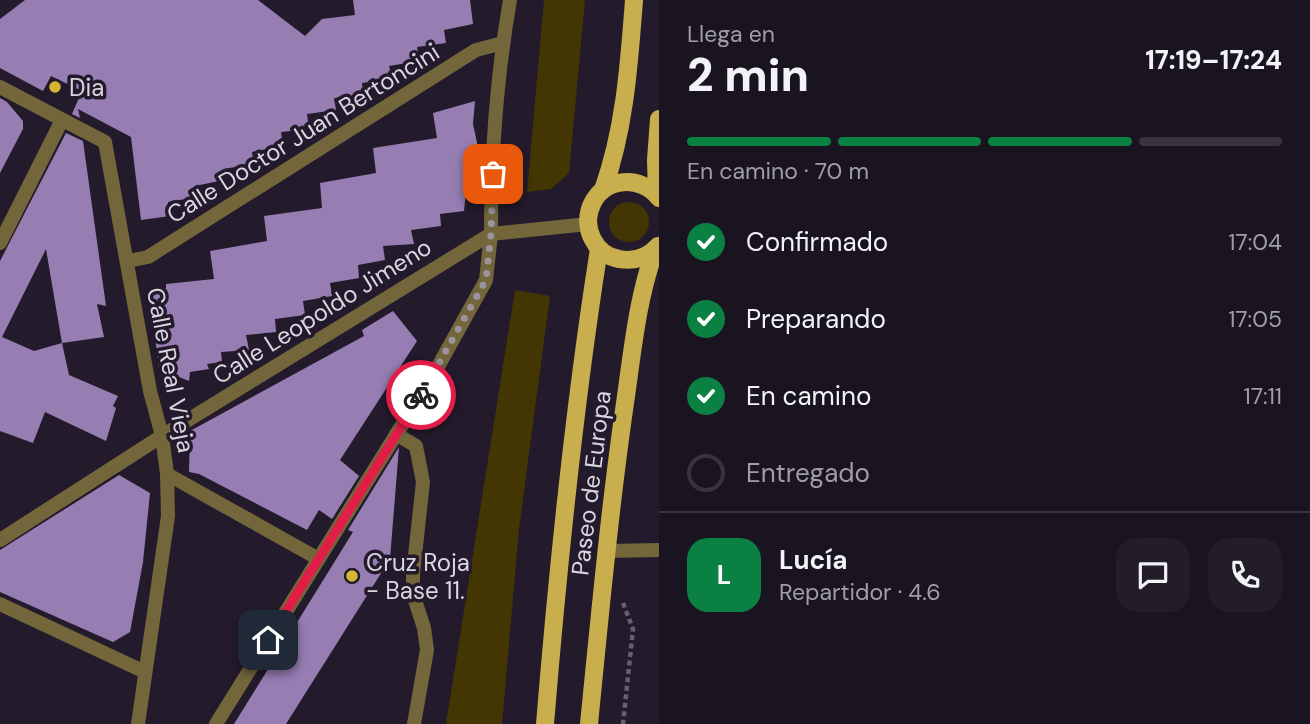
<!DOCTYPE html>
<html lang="es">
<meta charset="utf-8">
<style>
body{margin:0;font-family:"DM Sans",sans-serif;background:#231d2a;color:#f1f3f6;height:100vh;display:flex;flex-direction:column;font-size:26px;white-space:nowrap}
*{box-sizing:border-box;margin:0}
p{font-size:23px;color:#9f9ea5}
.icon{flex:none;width:38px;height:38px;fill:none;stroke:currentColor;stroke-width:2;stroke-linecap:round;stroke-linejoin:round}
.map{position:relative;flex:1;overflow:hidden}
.details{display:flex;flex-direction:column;background:#1a1421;width:651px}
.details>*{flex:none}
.pin{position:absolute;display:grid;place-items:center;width:60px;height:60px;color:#fff;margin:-30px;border-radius:14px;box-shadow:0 4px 10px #0006}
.courier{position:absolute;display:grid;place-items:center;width:70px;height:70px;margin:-35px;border:5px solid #e11d48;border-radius:50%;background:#fff;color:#222;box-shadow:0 2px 9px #0007}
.summary em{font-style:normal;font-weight:800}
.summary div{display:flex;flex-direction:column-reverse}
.summary{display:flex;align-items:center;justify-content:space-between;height:119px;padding:0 28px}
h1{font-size:46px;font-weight:800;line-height:52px}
.bar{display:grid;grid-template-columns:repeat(4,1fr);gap:10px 7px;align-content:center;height:84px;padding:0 28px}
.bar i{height:9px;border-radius:5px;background:#38333f}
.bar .current{background:#0b8043}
.bar p{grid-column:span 4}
.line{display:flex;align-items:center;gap:18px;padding:0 28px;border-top:2px solid #38333f}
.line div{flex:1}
.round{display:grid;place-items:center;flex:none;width:74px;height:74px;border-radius:21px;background:#231d2a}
ol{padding:0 28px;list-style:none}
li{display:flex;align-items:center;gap:21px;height:77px}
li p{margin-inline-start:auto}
li .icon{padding:7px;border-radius:50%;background:#0b8043;color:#fff;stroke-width:4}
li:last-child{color:#9f9ea5}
li i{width:38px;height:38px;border:4px solid #38333f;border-radius:50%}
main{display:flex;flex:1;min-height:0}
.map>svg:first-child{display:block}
</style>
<main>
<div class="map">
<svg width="659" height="724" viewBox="0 0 659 724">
<rect width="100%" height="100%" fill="#231b2c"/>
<g fill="#433602">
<path d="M 544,0 L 585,0 L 569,173 L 551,189 L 527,192 Z"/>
<circle cx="629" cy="222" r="20"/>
<path d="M 515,290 L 550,296 L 519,529 L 502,724 L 446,724 Z"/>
</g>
<g fill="#967eb3" fill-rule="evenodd">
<path d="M 25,0 L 258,0 L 305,36 L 322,19 L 355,15 L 353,0 L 470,0 L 473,24 L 444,30 L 446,43 L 417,47 L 419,61 L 389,66 L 392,78 L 362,83 L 363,95 L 334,98 L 336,110 L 307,114 L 309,129 L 281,132 L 283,146 L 252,152 L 254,164 L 223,169 L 224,180 L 195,186 L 197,197 L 168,202 L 170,216 L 141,220 L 131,137 L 78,109 L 80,118 L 72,114 L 82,91 L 51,76 L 43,91 L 0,68 L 0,19 Z"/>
<path d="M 0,98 L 7,102 L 23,121 L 23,129 L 0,173 Z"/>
<path d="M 475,101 L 473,124 L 479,152 L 472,155 L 476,173 L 468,174 L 470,190 L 466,191 L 464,211 L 440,214 L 441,226 L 411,230 L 414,244 L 383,246 L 385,260 L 358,265 L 359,278 L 330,283 L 332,296 L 303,301 L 305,315 L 275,319 L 276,332 L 246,335 L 249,350 L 221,352 L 222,362 L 207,364 L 209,369 L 190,372 L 189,381 L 159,369 L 149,289 L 166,288 L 166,284 L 214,279 L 210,251 L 267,241 L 264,216 L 322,208 L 320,183 L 376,173 L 373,148 L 437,138 L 433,113 Z"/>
<path d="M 66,133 L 83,141 L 106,306 L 97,304 L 104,337 L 62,343 L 69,375 L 118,396 L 113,406 L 116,408 L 106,441 L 45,412 L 33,443 L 0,431 L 0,261 ZM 46,249 L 62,343 L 34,351 L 2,337 Z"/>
<path d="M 393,311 L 417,341 L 340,460 L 359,476 L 332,519 L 319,510 L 307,530 L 199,474 L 189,472 L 190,431 L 364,336 L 362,330 Z"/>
<path d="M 399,447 L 390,559 L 286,724 L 234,724 L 353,532 L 348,530 Z"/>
<path d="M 119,475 L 150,493 L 143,562 L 130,632 L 113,642 L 0,592 L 0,550 Z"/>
</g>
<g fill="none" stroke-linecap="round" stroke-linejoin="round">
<path stroke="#665f6e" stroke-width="4.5" stroke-dasharray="5 3.5" stroke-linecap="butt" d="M 623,603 L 633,629 L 623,724"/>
<g stroke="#73663b" stroke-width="14">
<path d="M 0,87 L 105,142 L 150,391 L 162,436 L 167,474 L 168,516 L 138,724"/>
<path d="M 0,243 L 62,120"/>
<path d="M 128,261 L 148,257 L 476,50 L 503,43"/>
<path d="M 396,434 L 416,446 L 423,482 L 413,574 L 413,594 L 424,628 L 427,650 L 414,724"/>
<path d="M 167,474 L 317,558"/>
<path d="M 0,540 L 162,436 L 491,234 C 491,158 497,75 510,0"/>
<path d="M 606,551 L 659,550"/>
<path d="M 0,604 L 145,672"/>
<path d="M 216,724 L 435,372 L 486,280 L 491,234 L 588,224"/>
</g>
<g stroke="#c9ae4d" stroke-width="18">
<path d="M 603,190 C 625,128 629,65 634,0"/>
<path d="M 657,195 L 656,160 L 659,119"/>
<path d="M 658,246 C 648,257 634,262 619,259 C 595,255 581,227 592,204 C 604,177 642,175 659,198"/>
<path d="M 545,724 C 558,565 574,407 599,249"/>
<path d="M 589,724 C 600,614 610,505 626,396 C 633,347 638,296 655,250"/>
</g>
</g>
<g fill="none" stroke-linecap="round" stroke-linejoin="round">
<path stroke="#9a94a1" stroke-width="7" stroke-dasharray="0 12.6" d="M 421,395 L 486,280 L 491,234 L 493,174"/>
<path stroke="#e11d48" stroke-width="9" d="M 268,640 L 421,395"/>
</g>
<g fill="#d6b534" stroke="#231b2c" stroke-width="2.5">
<circle cx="55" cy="87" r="7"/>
<circle cx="352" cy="576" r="7"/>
</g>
<g text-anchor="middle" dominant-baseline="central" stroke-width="7" stroke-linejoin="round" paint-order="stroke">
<g font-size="24" fill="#dad5e0" stroke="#231b2c" text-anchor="start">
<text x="69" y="87">Dia</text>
<text x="366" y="562">Cruz Roja<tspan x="366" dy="28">- Base 11.</tspan></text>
</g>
<g font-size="24" fill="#dad5e0" stroke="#231b2c">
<text transform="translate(303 133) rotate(-32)">Calle Doctor Juan Bertoncini</text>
<text transform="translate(322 311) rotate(-32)">Calle Leopoldo Jimeno</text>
<text transform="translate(171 370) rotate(79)">Calle Real Vieja</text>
<text transform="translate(591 483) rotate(-83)">Paseo de Europa</text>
</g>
</g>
</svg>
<div class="pin" style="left:493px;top:174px;background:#ea580c"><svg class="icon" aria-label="bag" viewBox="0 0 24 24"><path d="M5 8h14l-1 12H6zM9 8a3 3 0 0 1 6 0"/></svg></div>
<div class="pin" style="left:268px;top:640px;background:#1f2937"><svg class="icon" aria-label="home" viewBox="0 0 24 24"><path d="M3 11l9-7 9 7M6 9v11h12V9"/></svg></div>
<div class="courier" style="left:421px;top:395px"><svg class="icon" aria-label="bike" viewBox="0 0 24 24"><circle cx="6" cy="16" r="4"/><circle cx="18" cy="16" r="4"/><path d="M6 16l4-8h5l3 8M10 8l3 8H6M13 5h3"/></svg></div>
</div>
<section class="details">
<div class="summary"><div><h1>2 min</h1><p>Llega en</p></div><em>17:19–17:24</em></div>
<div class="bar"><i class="current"></i><i class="current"></i><i class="current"></i><i></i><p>En camino · 70 m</p></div>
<ol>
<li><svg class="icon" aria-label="check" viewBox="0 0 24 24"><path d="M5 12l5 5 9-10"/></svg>Confirmado<p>17:04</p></li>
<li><svg class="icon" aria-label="check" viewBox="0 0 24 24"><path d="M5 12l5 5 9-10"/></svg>Preparando<p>17:05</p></li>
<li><svg class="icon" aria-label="check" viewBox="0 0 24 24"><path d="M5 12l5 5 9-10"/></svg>En camino<p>17:11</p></li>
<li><i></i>Entregado</li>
</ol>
<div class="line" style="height:126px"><b class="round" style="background:#0b8043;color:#fff">L</b><div><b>Lucía</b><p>Repartidor · 4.6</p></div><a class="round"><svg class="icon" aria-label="chat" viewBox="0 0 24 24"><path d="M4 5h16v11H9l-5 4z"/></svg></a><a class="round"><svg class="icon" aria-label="phone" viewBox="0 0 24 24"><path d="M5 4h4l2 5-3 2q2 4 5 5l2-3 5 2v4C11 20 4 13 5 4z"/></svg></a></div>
</section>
</main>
